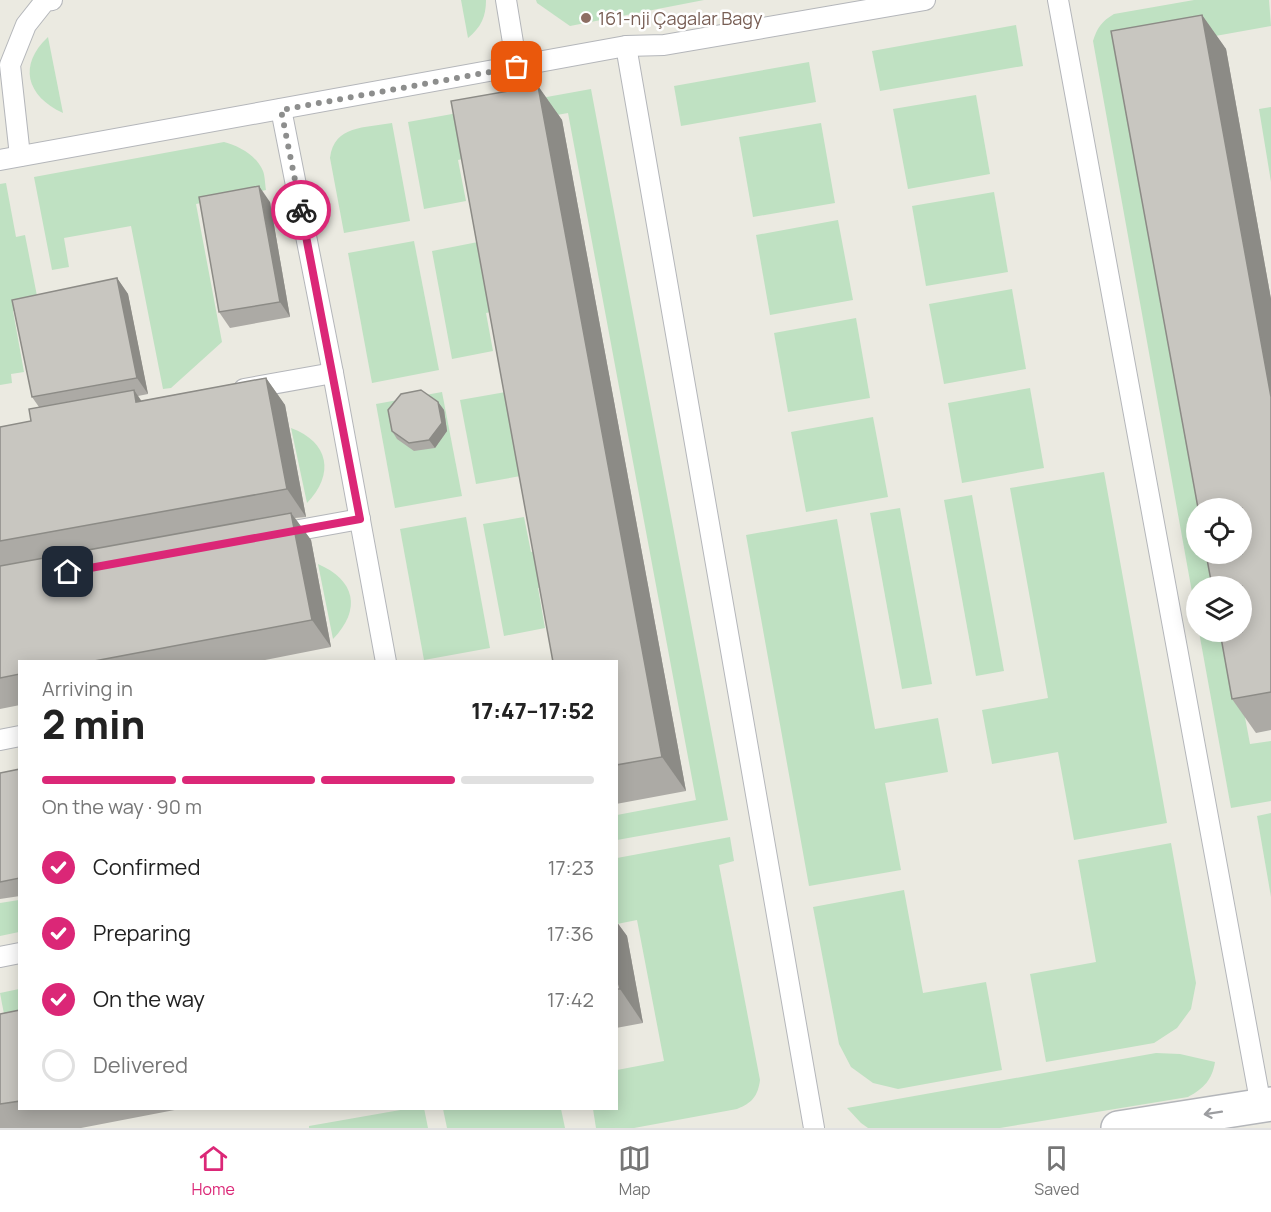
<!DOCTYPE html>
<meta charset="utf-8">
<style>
body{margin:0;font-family:Manrope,sans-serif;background:#f2f2f2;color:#222;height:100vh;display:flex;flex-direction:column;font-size:22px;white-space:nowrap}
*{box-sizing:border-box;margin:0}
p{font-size:20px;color:#767676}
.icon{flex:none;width:33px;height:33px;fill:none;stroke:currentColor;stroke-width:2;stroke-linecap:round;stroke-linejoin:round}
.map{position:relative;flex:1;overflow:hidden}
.panel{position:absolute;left:18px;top:660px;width:600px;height:450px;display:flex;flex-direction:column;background:#fff;border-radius:0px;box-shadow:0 3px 15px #0003}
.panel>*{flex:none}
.buttons{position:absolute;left:1186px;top:498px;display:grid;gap:12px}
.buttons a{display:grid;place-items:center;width:66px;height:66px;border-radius:50%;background:#fff;box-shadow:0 3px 15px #0003;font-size:30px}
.pin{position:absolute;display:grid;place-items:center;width:51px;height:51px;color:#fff;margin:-26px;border-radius:12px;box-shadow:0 3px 9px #0006}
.courier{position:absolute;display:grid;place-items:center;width:60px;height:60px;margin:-30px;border:4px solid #db2777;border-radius:50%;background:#fff;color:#222;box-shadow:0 2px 8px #0007}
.overview em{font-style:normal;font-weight:800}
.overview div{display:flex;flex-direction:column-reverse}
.overview{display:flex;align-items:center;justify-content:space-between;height:102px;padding:0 24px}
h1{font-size:39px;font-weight:800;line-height:45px}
.bar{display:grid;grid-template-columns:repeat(4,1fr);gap:9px 6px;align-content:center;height:72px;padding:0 24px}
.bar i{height:8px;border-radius:4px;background:#e0e0e0}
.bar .selected{background:#db2777}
.bar p{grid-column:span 4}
ol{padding:0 24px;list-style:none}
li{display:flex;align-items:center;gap:18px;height:66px}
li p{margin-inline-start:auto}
li .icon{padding:6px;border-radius:50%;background:#db2777;color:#fff;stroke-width:4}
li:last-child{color:#767676}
li i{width:33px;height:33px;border:3px solid #e0e0e0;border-radius:50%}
.tab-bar{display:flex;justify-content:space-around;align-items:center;height:84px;border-top:2px solid #e0e0e0;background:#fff;font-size:16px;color:#767676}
.tab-bar a{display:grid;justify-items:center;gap:3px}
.tab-bar .selected{color:#db2777}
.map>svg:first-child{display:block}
</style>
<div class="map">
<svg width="1271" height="1128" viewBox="0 0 1271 1128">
<rect width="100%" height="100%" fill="#ebeae1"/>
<g fill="#bfe1c2">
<path d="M 461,0 L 486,0 C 486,17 481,27 468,38 Z"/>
<path d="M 536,0 L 704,0 L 570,26 L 537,3 Z"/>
<path d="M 1194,0 L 1269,0 L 1271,26 L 1126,52 L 1207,508 L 1197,508 L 1197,554 L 1215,554 L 1221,586 L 1197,586 L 1197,620 L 1093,41 C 1097,28 1102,21 1114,14 Z"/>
<path d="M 1016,25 L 1023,66 L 880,91 L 872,51 Z"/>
<path d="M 48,37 L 63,113 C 26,96 18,65 48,37 Z"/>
<path d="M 809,62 L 816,102 L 681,126 L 674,86 Z"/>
<path d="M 591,89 L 728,820 L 617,840 L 617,815 L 696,800 L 568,113 L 463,132 L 467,158 L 458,160 L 466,201 L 424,209 L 408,122 Z"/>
<path d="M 976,95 L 990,174 L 908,189 L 893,109 Z"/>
<path d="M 1271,107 L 1271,182 L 1259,109 Z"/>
<path d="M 392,123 L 410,221 L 344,233 L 330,158 C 334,125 365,128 392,123 Z"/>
<path d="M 821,123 L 835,203 L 753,217 L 739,137 Z"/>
<path d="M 224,142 C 239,146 256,155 263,171 C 265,176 265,184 266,190 L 196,204 L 222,342 L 171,388 L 163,389 L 131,226 L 64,238 L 69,267 L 52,270 L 34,177 Z"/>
<path d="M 6,183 L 16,237 L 25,235 L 39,306 L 13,311 L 24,372 L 11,374 L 12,383 L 0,385 L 0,184 Z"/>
<path d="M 994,192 L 1008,272 L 926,286 L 912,206 Z"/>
<path d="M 838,220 L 853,300 L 770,315 L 756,235 Z"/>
<path d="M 414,241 L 439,370 L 372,383 L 348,253 Z"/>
<path d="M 483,241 L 496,311 L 486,313 L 493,351 L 452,359 L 432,251 Z"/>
<path d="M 1012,289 L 1026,369 L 944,384 L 929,304 Z"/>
<path d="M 856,318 L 870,398 L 788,412 L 774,333 Z"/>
<path d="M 1030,388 L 1044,468 L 962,483 L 948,403 Z"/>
<path d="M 511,391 L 526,475 L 476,484 L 460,400 Z"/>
<path d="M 442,392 L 462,496 L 395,508 L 376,404 Z"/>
<path d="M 873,417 L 888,497 L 806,512 L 791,432 Z"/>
<path d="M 291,428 C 329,442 335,474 307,503 Z"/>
<path d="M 1104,472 L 1167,823 L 1074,840 L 1058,752 L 992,764 L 982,710 L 1048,698 L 1010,488 Z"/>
<path d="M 972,495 L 1004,671 L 976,676 L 944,500 Z"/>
<path d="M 900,508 L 932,684 L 902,689 L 870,513 Z"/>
<path d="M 466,517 L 490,648 L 424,660 L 400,529 Z"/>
<path d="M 524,517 L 531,552 L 541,550 L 547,586 L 538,588 L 545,628 L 504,636 L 483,524 Z"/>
<path d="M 837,519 L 875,729 L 938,718 L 948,772 L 885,783 L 901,870 L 809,886 L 746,535 Z"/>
<path d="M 318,564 C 355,580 362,609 333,639 Z"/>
<path d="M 1199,632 L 1229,632 L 1250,744 L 1271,741 L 1271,801 L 1231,808 Z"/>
<path d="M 1271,813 L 1271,897 L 1257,816 Z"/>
<path d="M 730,837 L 734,861 L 719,865 L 760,1080 C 758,1096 752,1103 737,1109 L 634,1128 L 596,1128 L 593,1109 L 616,1108 L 617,1070 L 664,1061 L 637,920 L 617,924 L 617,858 Z"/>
<path d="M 1171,843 L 1196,983 L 1191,1009 L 1177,1028 L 1154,1043 L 1046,1062 L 1030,974 L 1096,962 L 1078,860 Z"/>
<path d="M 904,890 L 923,993 L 986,982 L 1002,1070 L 898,1089 L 873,1083 L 851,1067 L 839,1044 L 813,907 Z"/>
<path d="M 19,900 L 19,932 L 0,936 L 0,903 Z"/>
<path d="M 19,989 L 19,1033 L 8,1035 L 0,993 Z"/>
<path d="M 1156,1053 L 1180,1054 L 1215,1062 C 1212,1080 1204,1088 1188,1097 L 1000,1128 L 868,1128 L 861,1123 L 847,1108 Z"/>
<path d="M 424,1108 L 428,1128 L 309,1128 L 309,1126 L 406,1109 Z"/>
<path d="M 443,1109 L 561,1109 L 565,1128 L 447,1128 Z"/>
</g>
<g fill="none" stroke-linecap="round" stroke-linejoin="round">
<g stroke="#b4b6ba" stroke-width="22">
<g id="lane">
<path d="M 506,0 L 517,67"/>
<path d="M 1058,0 L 1261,1106"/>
<path d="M 626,46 L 814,1128"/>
<path d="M 281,109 L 333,373 L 386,662"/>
<path d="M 20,156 L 10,65 L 26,25 L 45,1 L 52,0"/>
<path d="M 0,160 L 626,46 L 664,45 L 925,0"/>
<path d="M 244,389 L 333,373"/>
<path d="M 277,534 L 360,519"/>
<path d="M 0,740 L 20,736"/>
<path d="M 0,957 L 20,953"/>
</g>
</g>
<g stroke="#b4b6ba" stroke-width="36">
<path id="street" d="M 1118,1128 L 1271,1104"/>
</g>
<use href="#lane" stroke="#fff" stroke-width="20"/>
<use href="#street" stroke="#fff" stroke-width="33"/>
</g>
<g fill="#acaaa5">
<path d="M 1202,15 L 1226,49 L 1271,299 L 1271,730 L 1256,733 L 1232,699 Z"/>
<path d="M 538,86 L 562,120 L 686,791 L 616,804 L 616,662 Z"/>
<path d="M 270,202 L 290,317 L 230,328 L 219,312 Z"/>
<path d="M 117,278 L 128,294 L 148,394 L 138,396 L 141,401 L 266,378 L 285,405 L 306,517 L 295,518 L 311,540 L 331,647 L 255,662 L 20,662 L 20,705 L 0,709 L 0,427 L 31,421 L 39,407 L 32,397 Z"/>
<path d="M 438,402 L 444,410 L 447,431 L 435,448 L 414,451 L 397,439 L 392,431 Z"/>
<path d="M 20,769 L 20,896 L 0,899 L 0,773 Z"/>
<path d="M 616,921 L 627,936 L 643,1023 L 616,1028 Z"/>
<path d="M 20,1010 L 20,1108 L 185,1108 L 81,1128 L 0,1128 L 0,1014 Z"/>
</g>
<g fill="#8c8b86">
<path d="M 1202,15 L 1226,49 L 1271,299 L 1271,397 Z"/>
<path d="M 538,86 L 562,120 L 686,791 L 662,757 Z"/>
<path d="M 259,186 L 270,202 L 290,317 L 280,302 Z"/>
<path d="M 117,278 L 128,294 L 148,394 L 137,378 Z"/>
<path d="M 266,378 L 285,405 L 306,517 L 287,489 Z"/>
<path d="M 134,390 L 153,418 L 136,402 Z"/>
<path d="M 438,402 L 444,410 L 447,431 L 435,448 L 429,440 Z"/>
<path d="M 291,513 L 311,540 L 331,647 L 312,620 Z"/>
<path d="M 616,921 L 627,936 L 643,1023 L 620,989 L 616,973 Z"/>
</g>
<g fill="#c8c6c0" stroke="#8c8b86" stroke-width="1.5">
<path d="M 1202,15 L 1271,397 L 1271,692 L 1232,699 L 1220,632 L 1242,632 L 1242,586 L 1212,586 L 1206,554 L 1242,554 L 1242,508 L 1198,508 L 1111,31 Z"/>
<path d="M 538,86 L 662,757 L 616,765 L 616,662 L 553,662 L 451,101 Z"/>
<path d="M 259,186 L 280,302 L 219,312 L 199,197 Z"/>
<path d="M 117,278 L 137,378 L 32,397 L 12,300 Z"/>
<path d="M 266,378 L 287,489 L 0,541 L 0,427 L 31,421 L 29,409 L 134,390 L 136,402 Z"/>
<path d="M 421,390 L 438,402 L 442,423 L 429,440 L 409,443 L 392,431 L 388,410 L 401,394 Z"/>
<path d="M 291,513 L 312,620 L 89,662 L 20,662 L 20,674 L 0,678 L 0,566 Z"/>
<path d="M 20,769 L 20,878 L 0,882 L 0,773 Z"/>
<path d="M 616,973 L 620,989 L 616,989 Z"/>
<path d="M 20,1010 L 20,1101 L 0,1104 L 0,1014 Z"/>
</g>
<defs><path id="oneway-shaft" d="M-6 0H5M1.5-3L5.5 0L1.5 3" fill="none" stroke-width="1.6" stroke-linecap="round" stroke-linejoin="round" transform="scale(1.5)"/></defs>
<use stroke="#9c9da0" href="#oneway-shaft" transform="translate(1213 1113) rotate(171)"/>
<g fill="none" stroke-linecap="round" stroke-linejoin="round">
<path stroke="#8d8e8d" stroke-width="6" stroke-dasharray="0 10.8" d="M 301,210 L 281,110 L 517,67"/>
<path stroke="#db2777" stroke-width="8" d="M 68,572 L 360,519 L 301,210"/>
</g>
<circle fill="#8d6e63" stroke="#fff" stroke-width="2" cx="586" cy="18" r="6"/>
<g text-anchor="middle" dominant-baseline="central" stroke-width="5" stroke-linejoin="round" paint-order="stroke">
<g font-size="18" fill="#785e54" stroke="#fff" text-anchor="start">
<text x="598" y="18">161-nji Çagalar Bagy</text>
</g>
</g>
</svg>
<div class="buttons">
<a><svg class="icon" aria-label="locate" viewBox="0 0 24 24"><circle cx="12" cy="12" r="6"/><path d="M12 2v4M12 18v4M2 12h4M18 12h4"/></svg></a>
<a><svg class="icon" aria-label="layers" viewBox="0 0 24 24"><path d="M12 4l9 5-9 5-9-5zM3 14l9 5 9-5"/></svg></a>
</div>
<div class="pin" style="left:517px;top:67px;background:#ea580c"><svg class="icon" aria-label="bag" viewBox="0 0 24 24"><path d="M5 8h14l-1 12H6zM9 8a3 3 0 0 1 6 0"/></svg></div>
<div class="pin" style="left:68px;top:572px;background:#1f2937"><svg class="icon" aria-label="home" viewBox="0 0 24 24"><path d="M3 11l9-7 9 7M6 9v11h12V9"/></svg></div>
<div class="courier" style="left:301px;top:210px"><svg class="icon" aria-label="bike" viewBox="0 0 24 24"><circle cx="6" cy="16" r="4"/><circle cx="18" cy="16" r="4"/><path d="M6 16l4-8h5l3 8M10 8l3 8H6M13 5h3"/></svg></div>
<section class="panel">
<div class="overview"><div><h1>2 min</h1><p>Arriving in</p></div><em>17:47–17:52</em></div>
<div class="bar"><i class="selected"></i><i class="selected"></i><i class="selected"></i><i></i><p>On the way · 90 m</p></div>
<ol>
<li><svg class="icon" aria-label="check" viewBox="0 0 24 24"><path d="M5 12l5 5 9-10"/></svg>Confirmed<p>17:23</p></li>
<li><svg class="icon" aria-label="check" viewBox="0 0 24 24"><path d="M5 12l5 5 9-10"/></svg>Preparing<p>17:36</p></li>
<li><svg class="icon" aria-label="check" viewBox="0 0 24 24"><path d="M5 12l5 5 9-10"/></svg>On the way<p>17:42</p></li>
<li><i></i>Delivered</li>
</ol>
</section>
</div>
<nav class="tab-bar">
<a class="selected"><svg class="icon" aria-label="home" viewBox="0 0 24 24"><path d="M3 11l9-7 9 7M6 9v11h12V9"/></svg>Home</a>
<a><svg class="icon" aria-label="map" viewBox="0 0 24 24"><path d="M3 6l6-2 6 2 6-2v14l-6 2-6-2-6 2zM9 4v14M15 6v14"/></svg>Map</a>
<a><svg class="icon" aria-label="saved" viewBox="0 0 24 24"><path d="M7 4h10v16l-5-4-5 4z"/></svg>Saved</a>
</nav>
